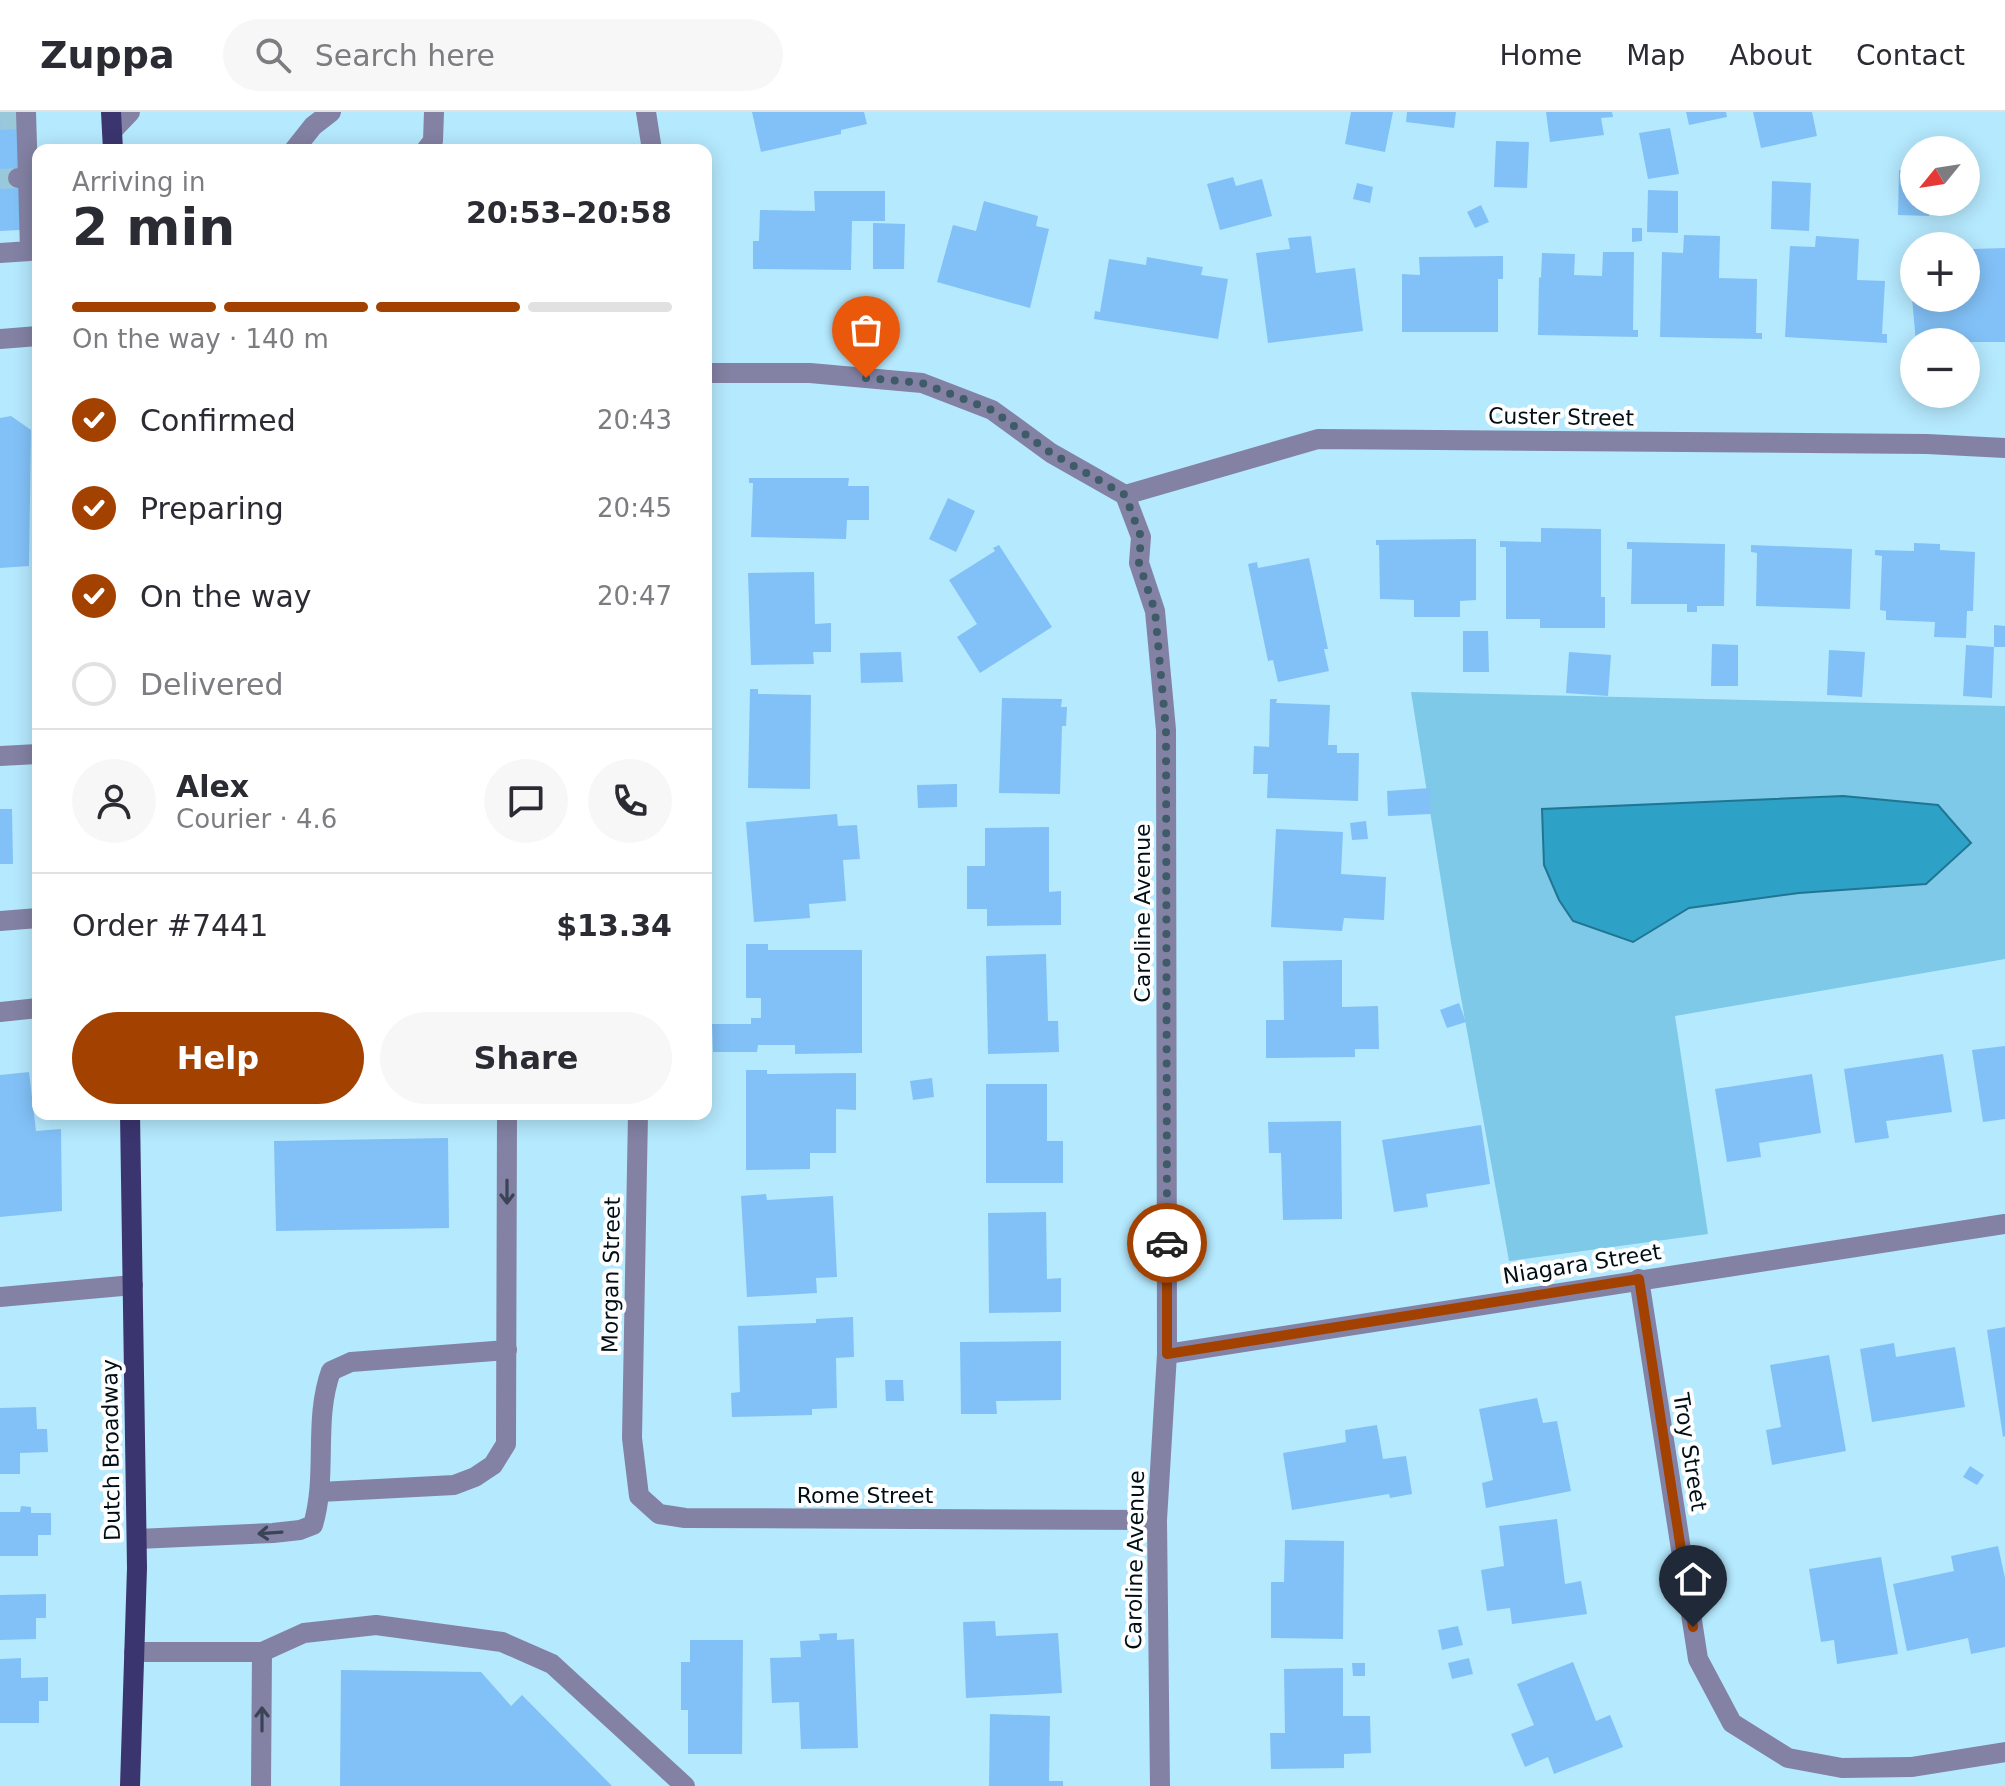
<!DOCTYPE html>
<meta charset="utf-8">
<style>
body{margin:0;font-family:"DejaVu Sans",sans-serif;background:#f7f7f7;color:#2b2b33;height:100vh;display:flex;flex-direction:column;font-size:30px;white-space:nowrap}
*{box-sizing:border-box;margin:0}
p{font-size:26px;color:#7c7c81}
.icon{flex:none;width:44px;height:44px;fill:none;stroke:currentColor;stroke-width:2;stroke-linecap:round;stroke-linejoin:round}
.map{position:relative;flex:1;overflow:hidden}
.side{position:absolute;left:32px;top:32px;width:680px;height:976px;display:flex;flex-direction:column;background:#fff;border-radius:16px;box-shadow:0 4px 20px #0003}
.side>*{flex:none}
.needle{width:52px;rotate:240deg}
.controls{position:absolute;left:1900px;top:24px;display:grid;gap:16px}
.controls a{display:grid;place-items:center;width:80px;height:80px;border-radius:50%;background:#fff;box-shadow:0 4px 20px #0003;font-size:40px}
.pin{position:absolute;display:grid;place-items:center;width:68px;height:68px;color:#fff;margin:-82px -34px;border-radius:50% 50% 50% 0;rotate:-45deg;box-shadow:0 0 8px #0007}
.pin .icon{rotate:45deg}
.courier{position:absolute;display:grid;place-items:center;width:80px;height:80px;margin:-40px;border:6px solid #a34200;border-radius:50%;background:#fff;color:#222;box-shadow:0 2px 10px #0007}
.head em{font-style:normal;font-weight:700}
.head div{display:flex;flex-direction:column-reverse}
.head{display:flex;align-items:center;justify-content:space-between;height:136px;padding:0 40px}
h1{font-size:52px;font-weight:700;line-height:60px}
.bar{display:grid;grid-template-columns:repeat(4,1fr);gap:12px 8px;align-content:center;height:96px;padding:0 40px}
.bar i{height:10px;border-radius:6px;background:#e1e1e2}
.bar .selected{background:#a34200}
.bar p{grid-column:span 4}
.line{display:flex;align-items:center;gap:20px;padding:0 40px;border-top:2px solid #e1e1e2}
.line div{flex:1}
.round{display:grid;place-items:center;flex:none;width:84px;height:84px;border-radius:42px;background:#f7f7f7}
ol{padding:0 40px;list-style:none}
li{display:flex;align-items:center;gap:24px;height:88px}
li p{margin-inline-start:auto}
li .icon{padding:8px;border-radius:50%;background:#a34200;color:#fff;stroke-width:4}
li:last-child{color:#7c7c81}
li i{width:44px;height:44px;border:4px solid #e1e1e2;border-radius:50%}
.cta{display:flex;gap:16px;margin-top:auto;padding:16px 40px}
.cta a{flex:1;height:92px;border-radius:48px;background:#a34200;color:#fff;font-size:32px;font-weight:700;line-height:92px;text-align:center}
.cta a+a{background:#f7f7f7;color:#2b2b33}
header{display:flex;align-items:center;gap:48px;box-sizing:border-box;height:112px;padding:0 40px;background:#fff;border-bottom:2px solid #e1e1e2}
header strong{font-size:38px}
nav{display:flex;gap:44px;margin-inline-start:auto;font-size:28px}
.search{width:560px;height:72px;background:#f7f7f7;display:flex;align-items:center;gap:20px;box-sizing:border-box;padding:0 28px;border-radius:44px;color:#7c7c81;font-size:30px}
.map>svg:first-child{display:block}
</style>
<header>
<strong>Zuppa</strong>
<div class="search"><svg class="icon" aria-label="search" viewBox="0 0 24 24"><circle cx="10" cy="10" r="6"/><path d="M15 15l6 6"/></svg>Search here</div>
<nav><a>Home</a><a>Map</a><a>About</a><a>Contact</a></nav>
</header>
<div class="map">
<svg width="2005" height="1674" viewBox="0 0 2005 1674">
<rect width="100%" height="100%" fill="#b5e9fe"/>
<path fill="#7dc9e7" d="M 1411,580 L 2005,594 L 2005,847 L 1675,904 L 1708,1122 L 1509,1149 L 1451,831 Z"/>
<path fill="#2ea1c7" stroke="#207592" stroke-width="2" d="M 1843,684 L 1938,693 L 1971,731 L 1926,772 L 1799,781 L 1689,796 L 1633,830 L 1573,809 L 1559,788 L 1544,753 L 1542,697 Z"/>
<g fill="#82c1f7">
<path d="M 0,0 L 17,0 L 20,118 L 0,119 Z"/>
<path d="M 752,0 L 864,0 L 867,12 L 841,18 L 841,22 L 761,40 Z"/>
<path d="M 1351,0 L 1393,0 L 1385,40 L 1345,32 Z"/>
<path d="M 1407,0 L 1456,0 L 1454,16 L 1406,10 Z"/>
<path d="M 1546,0 L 1612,0 L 1613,5 L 1601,6 L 1604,23 L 1550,30 Z"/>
<path d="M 1686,0 L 1726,0 L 1727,5 L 1689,13 Z"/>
<path d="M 1753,0 L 1812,0 L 1817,24 L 1761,36 Z"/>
<path d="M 1670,16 L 1679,62 L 1648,67 L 1639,21 Z"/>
<path d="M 1496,29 L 1529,30 L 1527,76 L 1494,75 Z"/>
<path d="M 1899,58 L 1914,58 L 1914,90 L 1930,90 L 1929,104 L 1898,103 Z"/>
<path d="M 1233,65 L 1236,74 L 1262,67 L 1272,104 L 1220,118 L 1207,72 Z"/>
<path d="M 1772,69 L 1811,71 L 1809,119 L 1771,117 Z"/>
<path d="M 1357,71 L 1373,75 L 1370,91 L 1353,87 Z"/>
<path d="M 1648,78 L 1678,79 L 1678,121 L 1647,120 Z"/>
<path d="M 814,79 L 885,79 L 885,109 L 852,109 L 851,158 L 753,157 L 753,129 L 759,129 L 760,98 L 815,99 Z"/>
<path d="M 984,89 L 1038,104 L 1036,114 L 1049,117 L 1030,196 L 937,170 L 953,113 L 976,119 Z"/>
<path d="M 1481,93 L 1489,110 L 1475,116 L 1467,100 Z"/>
<path d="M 873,111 L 905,112 L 904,157 L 873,157 Z"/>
<path d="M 1632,116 L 1642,116 L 1642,129 L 1632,130 Z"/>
<path d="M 1684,123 L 1720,124 L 1719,166 L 1757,167 L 1756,221 L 1762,221 L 1762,227 L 1660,225 L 1662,140 L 1683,141 Z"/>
<path d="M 1311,124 L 1316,161 L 1355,156 L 1363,219 L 1268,231 L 1256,141 L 1290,137 L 1288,126 Z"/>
<path d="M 1816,124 L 1859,127 L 1857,168 L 1885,169 L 1882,222 L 1887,222 L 1887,231 L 1785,225 L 1790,134 L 1815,135 Z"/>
<path d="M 2005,136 L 2005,230 L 1916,230 L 1912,186 L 1966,186 L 1966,171 L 1974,170 L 1973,137 Z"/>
<path d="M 1603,140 L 1634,140 L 1633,218 L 1638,218 L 1638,225 L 1538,223 L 1539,165 L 1541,166 L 1542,141 L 1575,142 L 1574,163 L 1602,164 Z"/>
<path d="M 1503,144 L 1503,167 L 1498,167 L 1498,220 L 1402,220 L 1402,162 L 1420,163 L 1419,145 Z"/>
<path d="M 1147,145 L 1203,155 L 1201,163 L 1228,167 L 1218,227 L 1094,207 L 1095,199 L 1100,200 L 1109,147 L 1146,153 Z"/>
<path d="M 1909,147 L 1914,147 L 1914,177 L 1912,178 Z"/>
<path d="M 11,304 L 31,318 L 29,454 L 0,456 L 0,306 Z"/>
<path d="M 749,366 L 849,366 L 848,374 L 869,374 L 869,408 L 847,408 L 846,427 L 751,425 L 753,371 L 749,371 Z"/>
<path d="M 948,386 L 975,399 L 956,440 L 929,427 Z"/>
<path d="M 1541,416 L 1601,417 L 1601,485 L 1605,485 L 1605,516 L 1540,516 L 1540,507 L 1506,507 L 1506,435 L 1500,435 L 1500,429 L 1541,430 Z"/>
<path d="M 1476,427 L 1476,488 L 1460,489 L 1460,505 L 1414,505 L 1414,488 L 1380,487 L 1379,433 L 1376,433 L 1376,428 Z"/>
<path d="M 1627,430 L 1725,432 L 1724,494 L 1697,494 L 1697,500 L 1687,500 L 1687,492 L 1631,492 L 1632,437 L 1627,437 Z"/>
<path d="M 1914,431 L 1940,432 L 1940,438 L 1975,440 L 1973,499 L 1967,499 L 1966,526 L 1934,525 L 1935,510 L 1886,508 L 1886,499 L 1880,498 L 1882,444 L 1875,443 L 1875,438 L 1914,439 Z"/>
<path d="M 999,433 L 1052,515 L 980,561 L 957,525 L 977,512 L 949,468 L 995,439 L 993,436 Z"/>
<path d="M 1751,433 L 1852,437 L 1850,497 L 1756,494 L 1757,441 L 1751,440 Z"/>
<path d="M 1309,446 L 1328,537 L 1324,537 L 1329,559 L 1278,570 L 1273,548 L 1268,549 L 1248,452 L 1257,450 L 1258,456 Z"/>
<path d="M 814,460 L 815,512 L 831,511 L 831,540 L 813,540 L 814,552 L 751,553 L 748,461 Z"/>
<path d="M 1994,513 L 2005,514 L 2005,535 L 1994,535 L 1992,586 L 1963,584 L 1966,533 L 1994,535 Z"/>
<path d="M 1463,519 L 1488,519 L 1489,560 L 1463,560 Z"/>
<path d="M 1712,532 L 1738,533 L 1738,574 L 1711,574 Z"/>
<path d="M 1829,538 L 1865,540 L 1862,585 L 1827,583 Z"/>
<path d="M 901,540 L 903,570 L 861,571 L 860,541 Z"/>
<path d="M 1569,540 L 1611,543 L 1608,584 L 1566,581 Z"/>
<path d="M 750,577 L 758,577 L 758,582 L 811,583 L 810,677 L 748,676 Z"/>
<path d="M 1002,586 L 1062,587 L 1061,595 L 1067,595 L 1066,614 L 1062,614 L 1060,682 L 999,681 Z"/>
<path d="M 1270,587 L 1277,587 L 1276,591 L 1330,593 L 1328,633 L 1337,633 L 1337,641 L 1359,641 L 1358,689 L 1267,686 L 1268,662 L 1253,662 L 1254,634 L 1269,635 Z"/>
<path d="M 957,672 L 957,695 L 918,696 L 917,673 Z"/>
<path d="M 1430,676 L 1431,702 L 1388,704 L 1387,679 Z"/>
<path d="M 0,697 L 12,697 L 13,752 L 0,752 Z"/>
<path d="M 837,702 L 838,714 L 857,713 L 860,747 L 843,748 L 846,789 L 809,792 L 810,806 L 754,810 L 746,710 Z"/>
<path d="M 1366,709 L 1368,727 L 1352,728 L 1350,711 Z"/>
<path d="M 1049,715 L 1049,780 L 1061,779 L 1061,813 L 987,814 L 987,797 L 967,797 L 967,754 L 985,754 L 985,716 Z"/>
<path d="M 1276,717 L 1343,720 L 1341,762 L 1386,765 L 1384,808 L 1344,806 L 1342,819 L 1271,815 Z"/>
<path d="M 746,832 L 768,832 L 768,838 L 862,838 L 862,941 L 795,942 L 795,933 L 758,933 L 757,940 L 713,940 L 712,912 L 751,912 L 751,906 L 761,906 L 761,886 L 746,886 Z"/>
<path d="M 1046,842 L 1048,909 L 1058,909 L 1059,940 L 988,942 L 986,844 Z"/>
<path d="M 1342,848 L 1342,895 L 1378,894 L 1379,937 L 1355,937 L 1355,945 L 1266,946 L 1266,908 L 1284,908 L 1283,849 Z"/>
<path d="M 1459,891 L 1466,910 L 1447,916 L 1440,898 Z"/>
<path d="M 2005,934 L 2005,1007 L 1983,1010 L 1972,938 Z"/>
<path d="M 1943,942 L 1952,1000 L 1886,1009 L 1889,1026 L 1855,1031 L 1844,957 Z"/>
<path d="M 746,958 L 767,958 L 767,962 L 856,961 L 856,998 L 836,997 L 836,1041 L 810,1041 L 810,1057 L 746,1058 Z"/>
<path d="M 29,960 L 36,1019 L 61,1017 L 62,1099 L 0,1105 L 0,963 Z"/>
<path d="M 1812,962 L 1821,1021 L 1759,1031 L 1761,1045 L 1727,1050 L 1715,977 Z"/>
<path d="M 932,966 L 934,985 L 913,988 L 910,969 Z"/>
<path d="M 986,972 L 1047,972 L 1047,1029 L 1063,1029 L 1063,1071 L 986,1071 Z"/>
<path d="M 1341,1009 L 1342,1107 L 1283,1108 L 1281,1041 L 1269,1041 L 1268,1010 Z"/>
<path d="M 1481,1013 L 1490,1072 L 1426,1082 L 1428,1095 L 1394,1100 L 1382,1028 Z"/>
<path d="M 448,1026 L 449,1116 L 276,1119 L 274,1029 Z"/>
<path d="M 766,1082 L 767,1088 L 833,1084 L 837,1165 L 816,1166 L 817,1181 L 747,1185 L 741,1084 Z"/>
<path d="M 1046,1100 L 1047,1167 L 1061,1166 L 1061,1200 L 989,1201 L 988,1101 Z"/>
<path d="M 853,1205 L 854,1245 L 836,1246 L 837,1296 L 812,1297 L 812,1303 L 732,1305 L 731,1281 L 740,1280 L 738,1214 L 816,1211 L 816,1207 Z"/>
<path d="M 2005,1215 L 2005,1324 L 2003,1325 L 1987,1218 Z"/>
<path d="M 1061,1229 L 1061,1288 L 996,1289 L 997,1302 L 961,1302 L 960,1230 Z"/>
<path d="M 1894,1231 L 1896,1245 L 1955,1235 L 1965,1295 L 1872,1310 L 1860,1237 Z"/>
<path d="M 1829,1243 L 1846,1339 L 1772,1353 L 1766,1318 L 1781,1315 L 1770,1253 Z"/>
<path d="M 885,1268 L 903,1268 L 904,1289 L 886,1289 Z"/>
<path d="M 1537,1286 L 1543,1311 L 1557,1309 L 1571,1379 L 1486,1396 L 1482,1371 L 1493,1368 L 1479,1297 Z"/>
<path d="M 36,1295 L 37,1317 L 47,1317 L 48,1340 L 20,1341 L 20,1362 L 0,1362 L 0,1296 Z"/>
<path d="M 1377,1313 L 1383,1347 L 1406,1344 L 1412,1382 L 1390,1386 L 1389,1382 L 1292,1398 L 1283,1341 L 1346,1330 L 1345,1318 Z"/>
<path d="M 1970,1354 L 1984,1363 L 1977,1373 L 1963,1365 Z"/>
<path d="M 21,1394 L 31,1395 L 31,1401 L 51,1401 L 51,1423 L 38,1423 L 38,1444 L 0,1444 L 0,1400 L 20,1400 Z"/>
<path d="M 1557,1407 L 1565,1472 L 1581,1469 L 1587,1502 L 1512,1512 L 1510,1496 L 1487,1499 L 1481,1458 L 1504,1454 L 1499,1414 Z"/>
<path d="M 1285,1428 L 1344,1429 L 1343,1527 L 1271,1526 L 1271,1470 L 1284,1470 Z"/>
<path d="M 1998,1434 L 2005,1466 L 2005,1535 L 1971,1542 L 1968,1526 L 1907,1539 L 1893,1472 L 1954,1459 L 1951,1444 Z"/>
<path d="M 1881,1445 L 1898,1542 L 1837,1552 L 1834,1528 L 1821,1530 L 1809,1457 Z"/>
<path d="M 46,1482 L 46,1506 L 36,1506 L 36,1527 L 0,1528 L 0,1483 Z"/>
<path d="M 995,1509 L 996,1524 L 1058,1521 L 1062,1581 L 966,1586 L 963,1510 Z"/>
<path d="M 1458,1514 L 1463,1533 L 1442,1538 L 1438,1518 Z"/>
<path d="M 837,1521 L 837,1528 L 854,1527 L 858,1636 L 801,1637 L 799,1590 L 772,1591 L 770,1546 L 801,1545 L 800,1529 L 820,1528 L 819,1522 Z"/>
<path d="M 690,1528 L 743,1528 L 742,1642 L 688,1642 L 688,1598 L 681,1598 L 681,1550 L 690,1550 Z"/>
<path d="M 21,1546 L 21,1566 L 48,1565 L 48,1589 L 39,1589 L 39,1611 L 0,1611 L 0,1547 Z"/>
<path d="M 1469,1546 L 1473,1562 L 1452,1567 L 1448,1551 Z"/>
<path d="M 1573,1550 L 1596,1609 L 1610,1603 L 1623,1635 L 1554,1662 L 1548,1645 L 1525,1655 L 1511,1622 L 1534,1613 L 1517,1572 Z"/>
<path d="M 1352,1551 L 1365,1551 L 1365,1564 L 1353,1564 Z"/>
<path d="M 1343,1556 L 1343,1604 L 1370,1604 L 1371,1641 L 1344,1642 L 1344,1656 L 1271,1657 L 1270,1621 L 1285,1621 L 1284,1557 Z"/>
<path d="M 341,1558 L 481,1560 L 511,1594 L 522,1583 L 612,1674 L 340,1674 Z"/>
<path d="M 990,1602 L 1050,1604 L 1049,1669 L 1063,1669 L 1063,1674 L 989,1674 Z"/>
</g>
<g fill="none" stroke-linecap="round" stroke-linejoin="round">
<g stroke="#9ac8db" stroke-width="20" stroke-dasharray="20 10" stroke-linecap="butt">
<path d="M 0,8 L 17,7"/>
<path d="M 0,67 L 18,66"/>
</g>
<g stroke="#8382a4" stroke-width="20">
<path d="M 646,0 L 652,38"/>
<path d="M 112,19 L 130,0"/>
<path d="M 294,38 L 313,14 L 331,0"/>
<path d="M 426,38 L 433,29 L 434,0"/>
<path d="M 18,66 L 28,66 L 26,0"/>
<path d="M 0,141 L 30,139 L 28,66 L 38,66"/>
<path d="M 0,227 L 38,224"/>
<path d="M 706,261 L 810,261 L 922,271 L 992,298 L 1051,341 L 1125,383 L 1141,425 L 1139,451 L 1155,499 L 1166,618 L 1167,1242 L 1157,1408 L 1160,1674"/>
<path d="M 1125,383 L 1318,327 L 1927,332 L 2005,336"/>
<path d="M 0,644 L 38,642"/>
<path d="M 0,809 L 38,806"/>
<path d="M 0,900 L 38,896"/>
<path d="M 638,1002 L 632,1326 L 639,1384 L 659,1402 L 685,1406 L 1157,1408"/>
<path d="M 1639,1167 L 1698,1547 L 1732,1611 L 1788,1646 L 1842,1656 L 1911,1655 L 2005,1640"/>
<path d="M 0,1185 L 133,1173"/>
<path d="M 1167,1242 L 2005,1112"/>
<path d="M 320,1380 L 454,1373 L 475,1365 L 493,1353 L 506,1332 L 507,1002"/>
<path d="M 137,1427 L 273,1421 L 300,1418 L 313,1413 C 328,1362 313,1309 331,1259 L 351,1250 L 507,1238"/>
<path d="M 134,1540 L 262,1540 L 304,1521 L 376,1513 L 502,1530 L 552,1552 L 685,1674"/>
<path d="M 261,1674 L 262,1540"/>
</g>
<g stroke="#3b356f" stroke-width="20">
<path d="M 111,0 L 113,38"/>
<path d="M 130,1674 L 137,1456 L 130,1002"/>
</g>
</g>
<defs><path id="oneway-shaft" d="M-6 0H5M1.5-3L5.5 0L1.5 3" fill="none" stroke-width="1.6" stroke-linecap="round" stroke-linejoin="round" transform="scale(2)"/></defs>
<g stroke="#3b4356">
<use href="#oneway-shaft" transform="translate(507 1080) rotate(90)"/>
<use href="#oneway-shaft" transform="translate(270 1421) rotate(176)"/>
<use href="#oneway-shaft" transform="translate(262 1607) rotate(-90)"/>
</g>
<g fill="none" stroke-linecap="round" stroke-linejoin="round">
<path stroke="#3f5b68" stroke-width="8" stroke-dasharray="0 14.4" d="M 866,266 L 922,271 L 992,298 L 1051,341 L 1125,383 L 1141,425 L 1139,451 L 1155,499 L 1166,618 L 1167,1131"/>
<path stroke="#a34200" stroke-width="10" d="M 1167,1131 L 1167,1242 L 1639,1167 L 1693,1515"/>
</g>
<g text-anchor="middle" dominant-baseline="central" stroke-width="8" stroke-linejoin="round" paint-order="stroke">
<g font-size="22" fill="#000f17" stroke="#fff">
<text transform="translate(1561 305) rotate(1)">Custer Street</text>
<text transform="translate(1142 801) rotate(-90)">Caroline Avenue</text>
<text transform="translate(1582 1152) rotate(-9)">Niagara Street</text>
<text transform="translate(611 1163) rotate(-89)">Morgan Street</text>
<text transform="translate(111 1338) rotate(-91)">Dutch Broadway</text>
<text transform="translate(1690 1340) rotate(81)">Troy Street</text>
<text x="865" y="1383">Rome Street</text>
<text transform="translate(1135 1448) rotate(-89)">Caroline Avenue</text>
</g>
</g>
</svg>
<div class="controls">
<a><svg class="needle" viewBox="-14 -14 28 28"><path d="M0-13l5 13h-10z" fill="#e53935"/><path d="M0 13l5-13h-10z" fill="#7c7c81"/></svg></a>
<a>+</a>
<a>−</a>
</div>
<div class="pin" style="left:866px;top:266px;background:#ea580c"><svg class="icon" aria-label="bag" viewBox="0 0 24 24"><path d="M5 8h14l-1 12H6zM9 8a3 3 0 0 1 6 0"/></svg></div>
<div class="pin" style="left:1693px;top:1515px;background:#1f2937"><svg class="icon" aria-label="home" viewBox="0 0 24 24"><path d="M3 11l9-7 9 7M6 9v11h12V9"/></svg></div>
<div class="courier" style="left:1167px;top:1131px"><svg class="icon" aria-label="car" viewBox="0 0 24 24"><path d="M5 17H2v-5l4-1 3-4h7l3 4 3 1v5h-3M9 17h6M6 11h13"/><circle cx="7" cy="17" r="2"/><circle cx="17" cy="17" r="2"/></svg></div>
<section class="side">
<div class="head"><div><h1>2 min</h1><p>Arriving in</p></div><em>20:53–20:58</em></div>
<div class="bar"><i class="selected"></i><i class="selected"></i><i class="selected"></i><i></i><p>On the way · 140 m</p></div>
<ol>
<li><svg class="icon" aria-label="check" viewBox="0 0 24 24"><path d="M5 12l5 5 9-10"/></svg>Confirmed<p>20:43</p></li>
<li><svg class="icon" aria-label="check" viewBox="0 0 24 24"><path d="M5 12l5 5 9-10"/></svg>Preparing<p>20:45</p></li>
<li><svg class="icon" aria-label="check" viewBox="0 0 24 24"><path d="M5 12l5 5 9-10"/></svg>On the way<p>20:47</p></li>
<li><i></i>Delivered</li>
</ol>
<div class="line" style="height:144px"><a class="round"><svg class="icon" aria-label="person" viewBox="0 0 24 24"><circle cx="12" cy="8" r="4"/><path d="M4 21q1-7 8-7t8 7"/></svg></a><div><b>Alex</b><p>Courier · 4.6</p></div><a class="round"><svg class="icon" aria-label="chat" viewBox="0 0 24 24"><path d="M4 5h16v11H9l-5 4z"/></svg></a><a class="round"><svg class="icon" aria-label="phone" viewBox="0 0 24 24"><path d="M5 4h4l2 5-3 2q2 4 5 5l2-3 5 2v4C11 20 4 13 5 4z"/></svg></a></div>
<div class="line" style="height:104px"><div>Order #7441</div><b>$13.34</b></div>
<div class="cta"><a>Help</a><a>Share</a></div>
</section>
</div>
